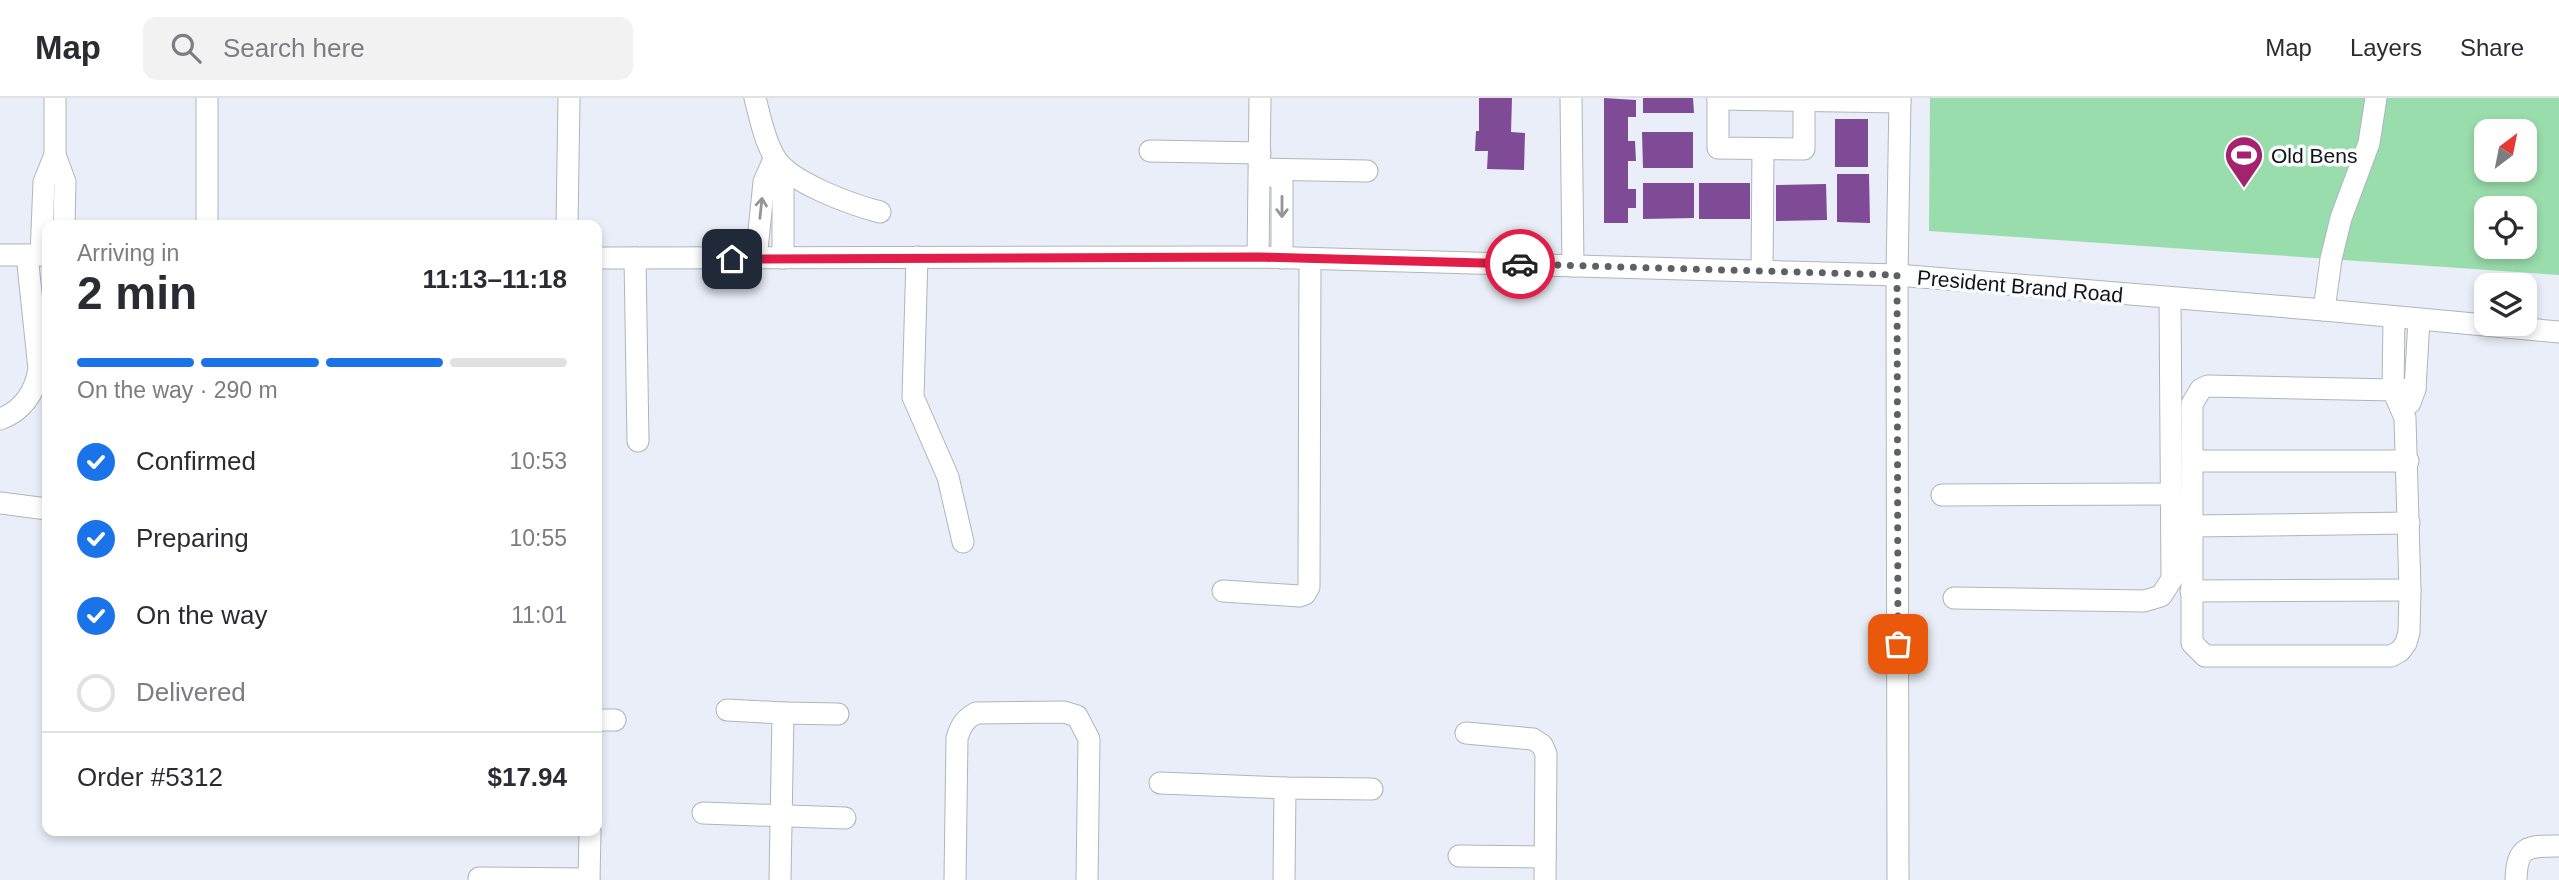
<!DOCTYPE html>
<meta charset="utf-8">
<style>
body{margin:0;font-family:Helvetica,sans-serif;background:#f2f2f3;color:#2b2b33;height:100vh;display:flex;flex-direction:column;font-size:26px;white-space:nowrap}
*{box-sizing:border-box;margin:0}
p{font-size:23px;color:#7c7c81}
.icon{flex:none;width:38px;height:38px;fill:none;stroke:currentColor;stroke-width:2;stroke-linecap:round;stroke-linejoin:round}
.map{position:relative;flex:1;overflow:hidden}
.details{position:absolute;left:42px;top:122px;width:560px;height:616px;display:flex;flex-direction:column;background:#fff;border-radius:14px;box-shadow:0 4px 10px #0003}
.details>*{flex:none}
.needle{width:46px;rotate:32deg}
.fabs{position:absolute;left:2474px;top:21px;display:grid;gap:14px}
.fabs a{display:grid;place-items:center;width:63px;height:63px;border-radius:14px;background:#fff;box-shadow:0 4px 10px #0003;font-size:35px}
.pin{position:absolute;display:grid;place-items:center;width:60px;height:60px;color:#fff;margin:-30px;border-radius:14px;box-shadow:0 4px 10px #0006}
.courier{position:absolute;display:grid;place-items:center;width:70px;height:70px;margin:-35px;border:5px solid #e11d48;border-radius:50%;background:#fff;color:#222;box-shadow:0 2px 9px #0007}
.summary em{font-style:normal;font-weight:600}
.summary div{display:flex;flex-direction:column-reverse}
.summary{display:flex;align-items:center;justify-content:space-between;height:119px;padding:0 35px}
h1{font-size:46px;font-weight:600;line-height:52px}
.bar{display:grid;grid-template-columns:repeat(4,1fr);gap:10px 7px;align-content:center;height:84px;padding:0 35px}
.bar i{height:9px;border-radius:5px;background:#e1e1e2}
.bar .current{background:#1a73e8}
.bar p{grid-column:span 4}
.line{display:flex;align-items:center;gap:18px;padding:0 35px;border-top:2px solid #e1e1e2}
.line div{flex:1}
ol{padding:0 35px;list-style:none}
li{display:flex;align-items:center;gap:21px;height:77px}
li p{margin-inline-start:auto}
li .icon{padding:7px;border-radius:50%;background:#1a73e8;color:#fff;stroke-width:4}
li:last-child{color:#7c7c81}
li i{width:38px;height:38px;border:4px solid #e1e1e2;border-radius:50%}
header{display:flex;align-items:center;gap:42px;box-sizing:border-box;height:98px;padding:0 35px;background:#fff;border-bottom:2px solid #e1e1e2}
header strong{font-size:33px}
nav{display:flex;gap:38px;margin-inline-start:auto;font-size:24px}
.search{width:490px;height:63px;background:#f2f2f3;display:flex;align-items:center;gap:18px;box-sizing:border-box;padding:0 24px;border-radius:14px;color:#7c7c81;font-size:26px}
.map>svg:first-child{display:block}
</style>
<header>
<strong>Map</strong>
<div class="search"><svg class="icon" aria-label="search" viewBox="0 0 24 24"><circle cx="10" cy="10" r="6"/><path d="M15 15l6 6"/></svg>Search here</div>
<nav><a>Map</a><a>Layers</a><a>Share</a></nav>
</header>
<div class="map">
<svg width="2559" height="782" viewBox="0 0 2559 782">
<rect width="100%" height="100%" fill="#e9eef8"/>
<path fill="#9addac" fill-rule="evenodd" d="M 1930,0 L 2559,0 L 2559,177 L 1929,133 ZM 2487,33 L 2525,33 L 2525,72 L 2487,72 ZM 2487,110 L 2525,110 L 2525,149 L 2487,149 Z"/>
<g fill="#7f4a96">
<path d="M 1479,0 L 1512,0 L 1511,34 L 1525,35 L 1524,72 L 1487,71 L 1488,53 L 1475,53 L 1476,33 L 1479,33 Z"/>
<path d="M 1604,0 L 1636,2 L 1636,19 L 1628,19 L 1628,43 L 1635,43 L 1636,63 L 1628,63 L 1628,91 L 1636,91 L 1636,110 L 1628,110 L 1628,125 L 1604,125 Z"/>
<path d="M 1643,0 L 1693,0 L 1694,15 L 1643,15 Z"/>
<rect x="1835" y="21" width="33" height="48"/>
<path d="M 1642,34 L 1693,34 L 1693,70 L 1643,70 Z"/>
<path d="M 1837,76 L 1869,76 L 1870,125 L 1837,124 Z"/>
<path d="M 1643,85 L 1694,85 L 1694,120 L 1643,121 Z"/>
<rect x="1699" y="85" width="51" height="36"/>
<path d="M 1826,86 L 1827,122 L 1776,123 L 1776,87 Z"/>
</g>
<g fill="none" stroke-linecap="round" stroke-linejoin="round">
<g stroke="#b0b4bd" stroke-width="23">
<g id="minor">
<path d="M 55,0 L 55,57 L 65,84 L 64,128"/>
<path d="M 207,0 L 207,128"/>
<path d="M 755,0 C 760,19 764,41 774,58 C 787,84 853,107 880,114"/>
<path d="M 1571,0 L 1573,168"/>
<path d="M 1718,0 L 1718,50 L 1804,51 L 1804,0"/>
<path d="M 1718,1 L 1900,4"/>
<path d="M 1150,53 L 1260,55"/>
<path d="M 774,61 L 783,85 L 783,160"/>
<path d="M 1260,71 L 1367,73"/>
<path d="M 1262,72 L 1282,83 L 1282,160"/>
<path d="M 567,128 L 569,0"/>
<path d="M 0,157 L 40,157"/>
<path d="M 41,157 L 44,84 L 55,57"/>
<path d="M 917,159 L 913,299 L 948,379 L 963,444"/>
<path d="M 1258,159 L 1260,0"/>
<path d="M 597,160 L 1258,159 L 1897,177 L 2324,212 L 2559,234"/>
<path d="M 635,160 L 638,343"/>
<path d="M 756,161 L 764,84 L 774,61"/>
<path d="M 1762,173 L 1763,51"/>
<path d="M 2324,212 L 2331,161 L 2341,120 L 2369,45 L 2376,0"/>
<path d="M 2394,219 L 2393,292 L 2405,320 L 2410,492 L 2409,534 L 2406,545 L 2400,553 L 2391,558 L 2205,558 L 2192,545 L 2192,306 L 2201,291 L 2208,288 L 2393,292 L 2415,291"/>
<path d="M 2410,305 L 2415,291 L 2419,222"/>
<path d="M 0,321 C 23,313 35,294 39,271 L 27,157"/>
<path d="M 2193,363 L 2408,363"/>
<path d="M 1942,397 L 2171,396"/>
<path d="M 0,405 L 47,411"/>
<path d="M 2193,428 L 2409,425"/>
<path d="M 1223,493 L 1299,498 L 1305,496 L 1309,489 L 1310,161"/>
<path d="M 2191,493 L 2410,492"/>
<path d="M 1954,500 L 2144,503 L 2161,498 L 2172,481 L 2170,200"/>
<path d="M 727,612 L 783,615 L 780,782"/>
<path d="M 783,615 L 838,616"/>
<path d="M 597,622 L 615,622"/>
<path d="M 1466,635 L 1533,641 L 1542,647 L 1546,656 L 1545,782"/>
<path d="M 1160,685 L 1285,690 L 1372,691"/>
<path d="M 703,715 L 845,720"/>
<path d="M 1459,758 L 1545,759"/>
<path d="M 479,780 L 589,781"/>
<path d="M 589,782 L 590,733"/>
<path d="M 955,782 L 957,640 C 961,627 965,621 976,615 L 1064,614 L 1077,618 L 1089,641 L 1087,782"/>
<path d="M 1284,782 L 1285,690"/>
<path d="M 1898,782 L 1897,177 L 1900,0"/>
<path d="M 2516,782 C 2517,747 2528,748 2559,748"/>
</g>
</g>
<use href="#minor" stroke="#fff" stroke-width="21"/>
</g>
<defs><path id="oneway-shaft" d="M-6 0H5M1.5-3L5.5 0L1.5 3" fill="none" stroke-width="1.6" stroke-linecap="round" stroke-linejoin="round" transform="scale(1.75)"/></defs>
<g stroke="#949596">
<use href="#oneway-shaft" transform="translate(1282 109) rotate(90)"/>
<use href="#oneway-shaft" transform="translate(761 110) rotate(-84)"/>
</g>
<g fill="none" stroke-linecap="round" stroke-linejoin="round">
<path stroke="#5d6065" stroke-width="7" stroke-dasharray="0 12.6" d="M 1520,166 L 1897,177 L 1898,546"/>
<path stroke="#e11d48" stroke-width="9" d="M 732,161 L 1258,159 L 1520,166"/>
</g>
<defs>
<g id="stadium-pin" transform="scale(2.0125)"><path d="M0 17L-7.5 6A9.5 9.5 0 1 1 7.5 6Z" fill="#a5226f" stroke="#fafcfd"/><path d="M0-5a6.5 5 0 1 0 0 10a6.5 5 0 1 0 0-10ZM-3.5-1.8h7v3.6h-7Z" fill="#fff"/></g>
</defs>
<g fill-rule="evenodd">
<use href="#stadium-pin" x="2244" y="57"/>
</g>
<g text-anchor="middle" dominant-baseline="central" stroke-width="7" stroke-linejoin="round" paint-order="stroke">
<g font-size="21" fill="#111316" stroke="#fafcfd" text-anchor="start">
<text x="2271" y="57">Old Bens</text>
</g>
<g font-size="21" fill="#111316" stroke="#fafcfd">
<text transform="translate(2020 188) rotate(5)">President Brand Road</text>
</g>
</g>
</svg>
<div class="fabs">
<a><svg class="needle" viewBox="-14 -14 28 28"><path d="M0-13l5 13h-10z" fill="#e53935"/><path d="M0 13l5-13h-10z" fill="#7c7c81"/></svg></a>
<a><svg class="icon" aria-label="locate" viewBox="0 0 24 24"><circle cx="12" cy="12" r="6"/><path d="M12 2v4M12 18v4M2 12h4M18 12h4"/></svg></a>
<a><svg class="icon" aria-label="layers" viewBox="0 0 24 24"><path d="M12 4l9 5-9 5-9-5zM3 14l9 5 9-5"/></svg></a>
</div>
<div class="pin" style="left:1898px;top:546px;background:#ea580c"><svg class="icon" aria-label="bag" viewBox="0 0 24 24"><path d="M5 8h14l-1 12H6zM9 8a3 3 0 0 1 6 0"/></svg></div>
<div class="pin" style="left:732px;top:161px;background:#1f2937"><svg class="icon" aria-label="home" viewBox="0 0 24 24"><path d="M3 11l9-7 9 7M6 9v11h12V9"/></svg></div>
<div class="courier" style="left:1520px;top:166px"><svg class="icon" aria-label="car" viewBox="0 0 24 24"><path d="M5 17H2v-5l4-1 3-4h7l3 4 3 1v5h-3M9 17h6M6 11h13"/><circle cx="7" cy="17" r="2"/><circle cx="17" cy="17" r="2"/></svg></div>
<section class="details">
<div class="summary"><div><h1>2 min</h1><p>Arriving in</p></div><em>11:13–11:18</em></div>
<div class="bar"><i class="current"></i><i class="current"></i><i class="current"></i><i></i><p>On the way · 290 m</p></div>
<ol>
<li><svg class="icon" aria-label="check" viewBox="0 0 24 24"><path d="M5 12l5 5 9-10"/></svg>Confirmed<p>10:53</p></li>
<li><svg class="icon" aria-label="check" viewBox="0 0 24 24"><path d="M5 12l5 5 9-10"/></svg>Preparing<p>10:55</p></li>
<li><svg class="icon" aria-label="check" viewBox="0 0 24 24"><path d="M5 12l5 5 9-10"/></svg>On the way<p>11:01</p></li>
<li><i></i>Delivered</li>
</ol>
<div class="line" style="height:91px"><div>Order #5312</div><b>$17.94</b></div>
</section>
</div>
